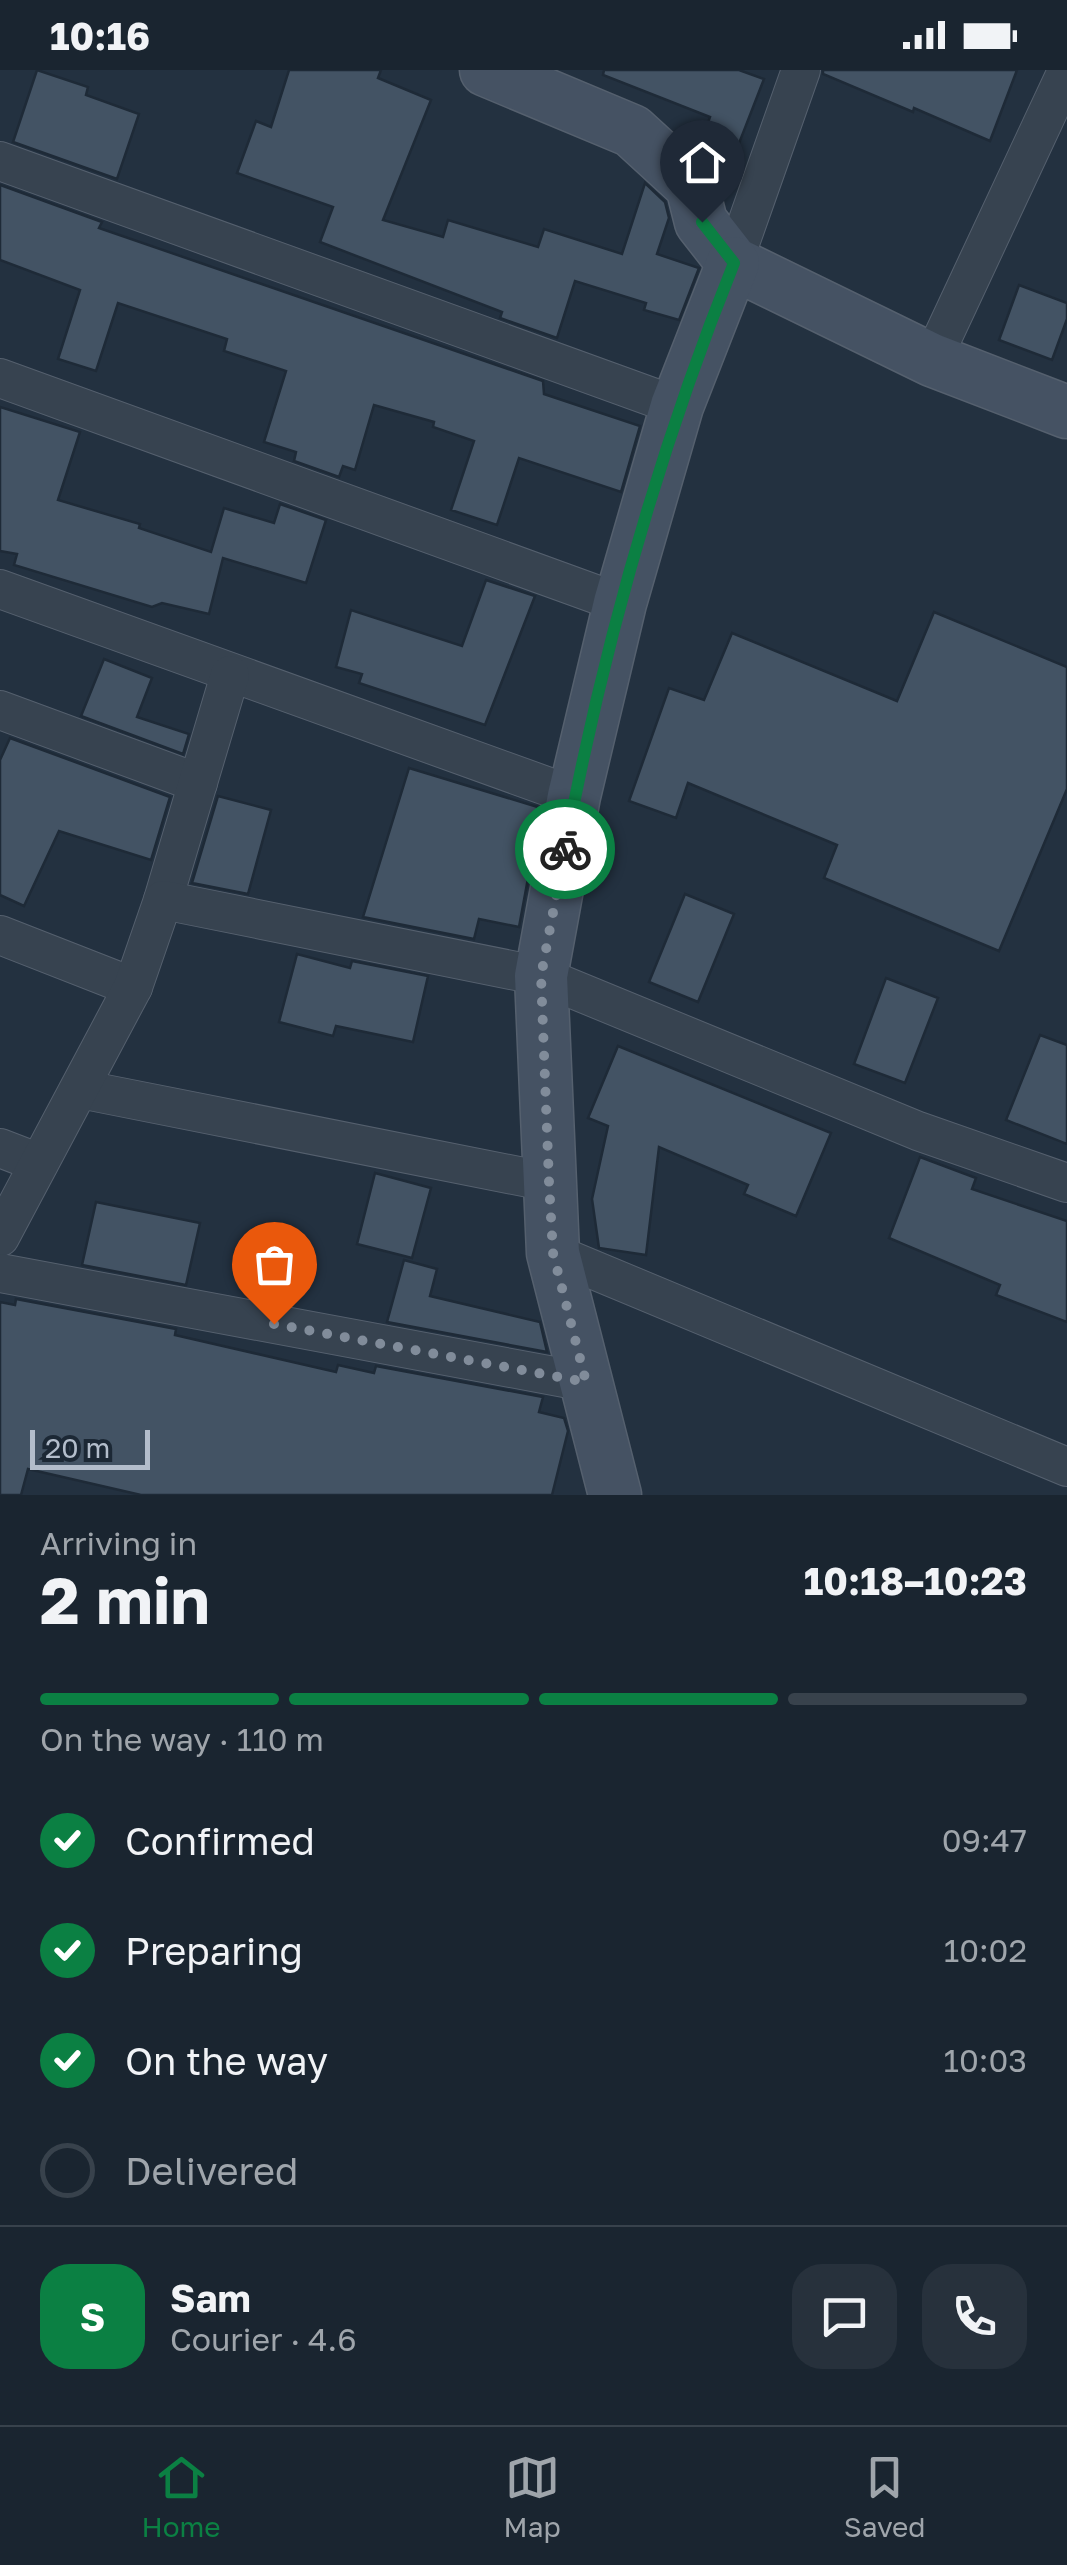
<!DOCTYPE html>
<meta charset="utf-8">
<style>
body{margin:0;font-family:"Golos Text",sans-serif;background:#27313c;color:#f1f3f6;height:100vh;display:flex;flex-direction:column;font-size:38px;white-space:nowrap}
*{box-sizing:border-box;margin:0}
p{font-size:32px;color:#9fa5ab}
.icon{flex:none;width:55px;height:55px;fill:none;stroke:currentColor;stroke-width:2;stroke-linecap:round;stroke-linejoin:round}
.map{position:relative;height:1425px;overflow:hidden}
.sheet{display:flex;flex-direction:column;background:#1a2530;flex:1}
.sheet>*{flex:none}
.scale{position:absolute;left:30px;bottom:25px;width:120px;box-sizing:border-box;padding-left:10px;border:5px solid #b3bdcb;border-top:0;font-size:28px;line-height:35px;white-space:nowrap;color:#b3bdcb;-webkit-text-stroke:8px #1c2835;paint-order:stroke}
.pin{position:absolute;display:grid;place-items:center;width:85px;height:85px;color:#fff;margin:-102px -42px;border-radius:50% 50% 50% 0;rotate:-45deg;box-shadow:0 0 10px #0007}
.pin .icon{rotate:45deg}
.courier{position:absolute;display:grid;place-items:center;width:100px;height:100px;margin:-50px;border:8px solid #0b8043;border-radius:50%;background:#fff;color:#222;box-shadow:0 2px 12px #0007}
.overview em{font-style:normal;font-weight:700}
.overview div{display:flex;flex-direction:column-reverse}
.overview{display:flex;align-items:center;justify-content:space-between;height:170px;padding:0 40px}
h1{font-size:65px;font-weight:700;line-height:75px}
.bar{display:grid;grid-template-columns:repeat(4,1fr);gap:15px 10px;align-content:center;height:120px;padding:0 40px}
.bar i{height:12px;border-radius:8px;background:#38424c}
.bar .active{background:#0b8043}
.bar p{grid-column:span 4}
.line{display:flex;align-items:center;gap:25px;padding:0 40px;border-top:2px solid #38424c}
.line div{flex:1}
.round{display:grid;place-items:center;flex:none;width:105px;height:105px;border-radius:30px;background:#27313c}
ol{padding:0 40px;list-style:none}
li{display:flex;align-items:center;gap:30px;height:110px}
li p{margin-inline-start:auto}
li .icon{padding:10px;border-radius:50%;background:#0b8043;color:#fff;stroke-width:4}
li:last-child{color:#9fa5ab}
li i{width:55px;height:55px;border:5px solid #38424c;border-radius:50%}
.status{display:flex;justify-content:space-between;align-items:center;height:70px;padding:0 50px;background:#1a2530;direction:ltr}
.status svg{height:28px;fill:currentColor}
.menu{display:flex;justify-content:space-around;align-items:center;height:140px;border-top:2px solid #38424c;background:#1a2530;font-size:28px;color:#9fa5ab}
.menu a{display:grid;justify-items:center;gap:5px}
.menu .active{color:#0b8043}
.map>svg:first-child{display:block}
</style>
<div class="status"><b>10:16</b><svg viewBox="0 0 49 12"><path d="M0 12V9h3v3zM5 12V6h3v6zM10 12V3h3v9zM15 12V0h3v12zM26 1h20v11H26zM47 4h2v5h-2z"/></svg></div>
<div class="map">
<svg width="1067" height="1425" viewBox="0 0 1067 1425">
<rect width="100%" height="100%" fill="#233140"/>
<g fill="#435364" stroke="#1e2a37" stroke-width="2.5">
<path d="M 37,0 L 88,17 L 86,25 L 139,44 L 117,109 L 13,72 Z"/>
<path d="M 289,0 L 381,0 L 378,8 L 431,30 L 383,150 L 443,167 L 448,150 L 538,177 L 544,159 L 622,184 L 645,113 L 665,132 L 669,148 L 657,184 L 699,198 L 679,250 L 644,240 L 646,233 L 575,211 L 557,268 L 500,248 L 502,242 L 320,172 L 333,137 L 237,103 L 256,51 L 271,57 Z"/>
<path d="M 604,0 L 739,0 L 764,9 L 738,76 L 704,63 L 710,47 L 603,5 Z"/>
<path d="M 823,0 L 1017,0 L 990,71 L 914,38 L 913,42 L 823,4 Z"/>
<path d="M 0,115 L 102,152 L 99,158 L 543,311 L 544,324 L 640,356 L 621,422 L 519,388 L 497,455 L 451,440 L 474,371 L 433,357 L 434,352 L 374,335 L 355,400 L 343,396 L 339,407 L 294,391 L 296,382 L 264,372 L 286,301 L 224,281 L 227,269 L 118,233 L 96,301 L 58,289 L 80,220 L 0,190 Z"/>
<path d="M 1019,215 L 1067,233 L 1067,249 L 1052,290 L 999,270 Z"/>
<path d="M 0,337 L 80,362 L 58,430 L 140,454 L 139,458 L 211,482 L 224,438 L 274,453 L 280,434 L 326,450 L 306,513 L 223,488 L 209,544 L 162,533 L 152,537 L 14,495 L 17,484 L 0,481 Z"/>
<path d="M 486,510 L 535,526 L 485,655 L 359,613 L 362,604 L 336,597 L 351,540 L 462,576 Z"/>
<path d="M 934,542 L 1067,597 L 1067,719 L 999,881 L 824,808 L 837,775 L 688,713 L 676,748 L 629,731 L 669,618 L 704,630 L 732,563 L 897,631 Z"/>
<path d="M 104,589 L 152,608 L 137,647 L 189,664 L 183,684 L 81,646 Z"/>
<path d="M 10,668 L 170,727 L 151,790 L 59,761 L 24,836 L 0,825 L 0,690 Z"/>
<path d="M 409,698 L 541,738 L 519,857 L 479,849 L 474,869 L 363,847 Z"/>
<path d="M 218,726 L 271,740 L 248,824 L 192,813 Z"/>
<path d="M 685,824 L 734,844 L 698,932 L 649,912 Z"/>
<path d="M 297,884 L 350,898 L 352,891 L 428,906 L 413,972 L 336,956 L 333,966 L 279,952 Z"/>
<path d="M 886,908 L 938,928 L 905,1013 L 854,994 Z"/>
<path d="M 1040,965 L 1067,975 L 1067,1074 L 1006,1050 Z"/>
<path d="M 618,976 L 831,1063 L 796,1146 L 744,1124 L 748,1115 L 659,1077 L 646,1185 L 599,1178 L 592,1129 L 608,1056 L 588,1048 Z"/>
<path d="M 920,1087 L 976,1108 L 972,1119 L 1067,1151 L 1067,1252 L 996,1225 L 1000,1215 L 889,1168 Z"/>
<path d="M 375,1103 L 431,1118 L 412,1188 L 357,1174 Z"/>
<path d="M 96,1132 L 200,1153 L 186,1215 L 82,1195 Z"/>
<path d="M 404,1190 L 437,1199 L 430,1226 L 540,1252 L 547,1282 L 387,1252 Z"/>
<path d="M 16,1229 L 176,1259 L 175,1265 L 336,1302 L 338,1295 L 374,1303 L 376,1296 L 543,1327 L 539,1342 L 564,1348 L 568,1361 L 552,1425 L 141,1425 L 28,1399 L 21,1425 L 0,1425 L 0,1232 L 15,1235 Z"/>
</g>
<g fill="none" stroke-linecap="round" stroke-linejoin="round">
<g stroke="#55606e" stroke-width="40">
<g id="street">
<path d="M 0,91 L 677,336"/>
<path d="M 733,193 L 801,0"/>
<path d="M 932,290 L 1067,1"/>
<path d="M 0,308 L 620,533"/>
<path d="M 0,519 L 574,726"/>
<path d="M 0,640 L 198,713"/>
<path d="M 163,830 L 230,605"/>
<path d="M 0,865 L 133,917"/>
<path d="M 80,1019 L 549,1112"/>
<path d="M 0,1078 L 39,1093"/>
<path d="M 0,1167 L 133,917 L 163,830 L 541,906 L 918,1061 L 1067,1113"/>
<path d="M 553,1183 L 1067,1397"/>
<path d="M 0,1203 L 586,1312"/>
</g>
</g>
<g stroke="#55606e" stroke-width="55">
<g id="secondary">
<path d="M 486,0 L 632,61 L 692,116 L 701,152 L 733,193 L 932,290 L 1067,342"/>
<path d="M 615,1425 L 553,1183 L 541,906 L 574,726 L 620,533 L 677,336 L 733,193"/>
</g>
</g>
<use href="#street" stroke="#374350" stroke-width="38"/>
<use href="#secondary" stroke="#455263" stroke-width="52"/>
</g>
<g fill="none" stroke-linecap="round" stroke-linejoin="round">
<path stroke="#818c9a" stroke-width="10" stroke-dasharray="0 18" d="M 274,1254 L 586,1312 L 553,1183 L 549,1112 L 541,906 L 565,779"/>
<path stroke="#0b8043" stroke-width="12" d="M 565,779 C 603,578 658,382 734,193 L 702,152"/>
</g>
</svg>
<div class="scale">20 m</div>
<div class="pin" style="left:274px;top:1254px;background:#ea580c"><svg class="icon" aria-label="bag" viewBox="0 0 24 24"><path d="M5 8h14l-1 12H6zM9 8a3 3 0 0 1 6 0"/></svg></div>
<div class="pin" style="left:702px;top:152px;background:#1f2937"><svg class="icon" aria-label="home" viewBox="0 0 24 24"><path d="M3 11l9-7 9 7M6 9v11h12V9"/></svg></div>
<div class="courier" style="left:565px;top:779px"><svg class="icon" aria-label="bike" viewBox="0 0 24 24"><circle cx="6" cy="16" r="4"/><circle cx="18" cy="16" r="4"/><path d="M6 16l4-8h5l3 8M10 8l3 8H6M13 5h3"/></svg></div>
</div>
<section class="sheet">
<div class="overview"><div><h1>2 min</h1><p>Arriving in</p></div><em>10:18–10:23</em></div>
<div class="bar"><i class="active"></i><i class="active"></i><i class="active"></i><i></i><p>On the way · 110 m</p></div>
<ol>
<li><svg class="icon" aria-label="check" viewBox="0 0 24 24"><path d="M5 12l5 5 9-10"/></svg>Confirmed<p>09:47</p></li>
<li><svg class="icon" aria-label="check" viewBox="0 0 24 24"><path d="M5 12l5 5 9-10"/></svg>Preparing<p>10:02</p></li>
<li><svg class="icon" aria-label="check" viewBox="0 0 24 24"><path d="M5 12l5 5 9-10"/></svg>On the way<p>10:03</p></li>
<li><i></i>Delivered</li>
</ol>
<div class="line" style="height:180px"><b class="round" style="background:#0b8043;color:#fff">S</b><div><b>Sam</b><p>Courier · 4.6</p></div><a class="round"><svg class="icon" aria-label="chat" viewBox="0 0 24 24"><path d="M4 5h16v11H9l-5 4z"/></svg></a><a class="round"><svg class="icon" aria-label="phone" viewBox="0 0 24 24"><path d="M5 4h4l2 5-3 2q2 4 5 5l2-3 5 2v4C11 20 4 13 5 4z"/></svg></a></div>
</section>
<nav class="menu">
<a class="active"><svg class="icon" aria-label="home" viewBox="0 0 24 24"><path d="M3 11l9-7 9 7M6 9v11h12V9"/></svg>Home</a>
<a><svg class="icon" aria-label="map" viewBox="0 0 24 24"><path d="M3 6l6-2 6 2 6-2v14l-6 2-6-2-6 2zM9 4v14M15 6v14"/></svg>Map</a>
<a><svg class="icon" aria-label="saved" viewBox="0 0 24 24"><path d="M7 4h10v16l-5-4-5 4z"/></svg>Saved</a>
</nav>
